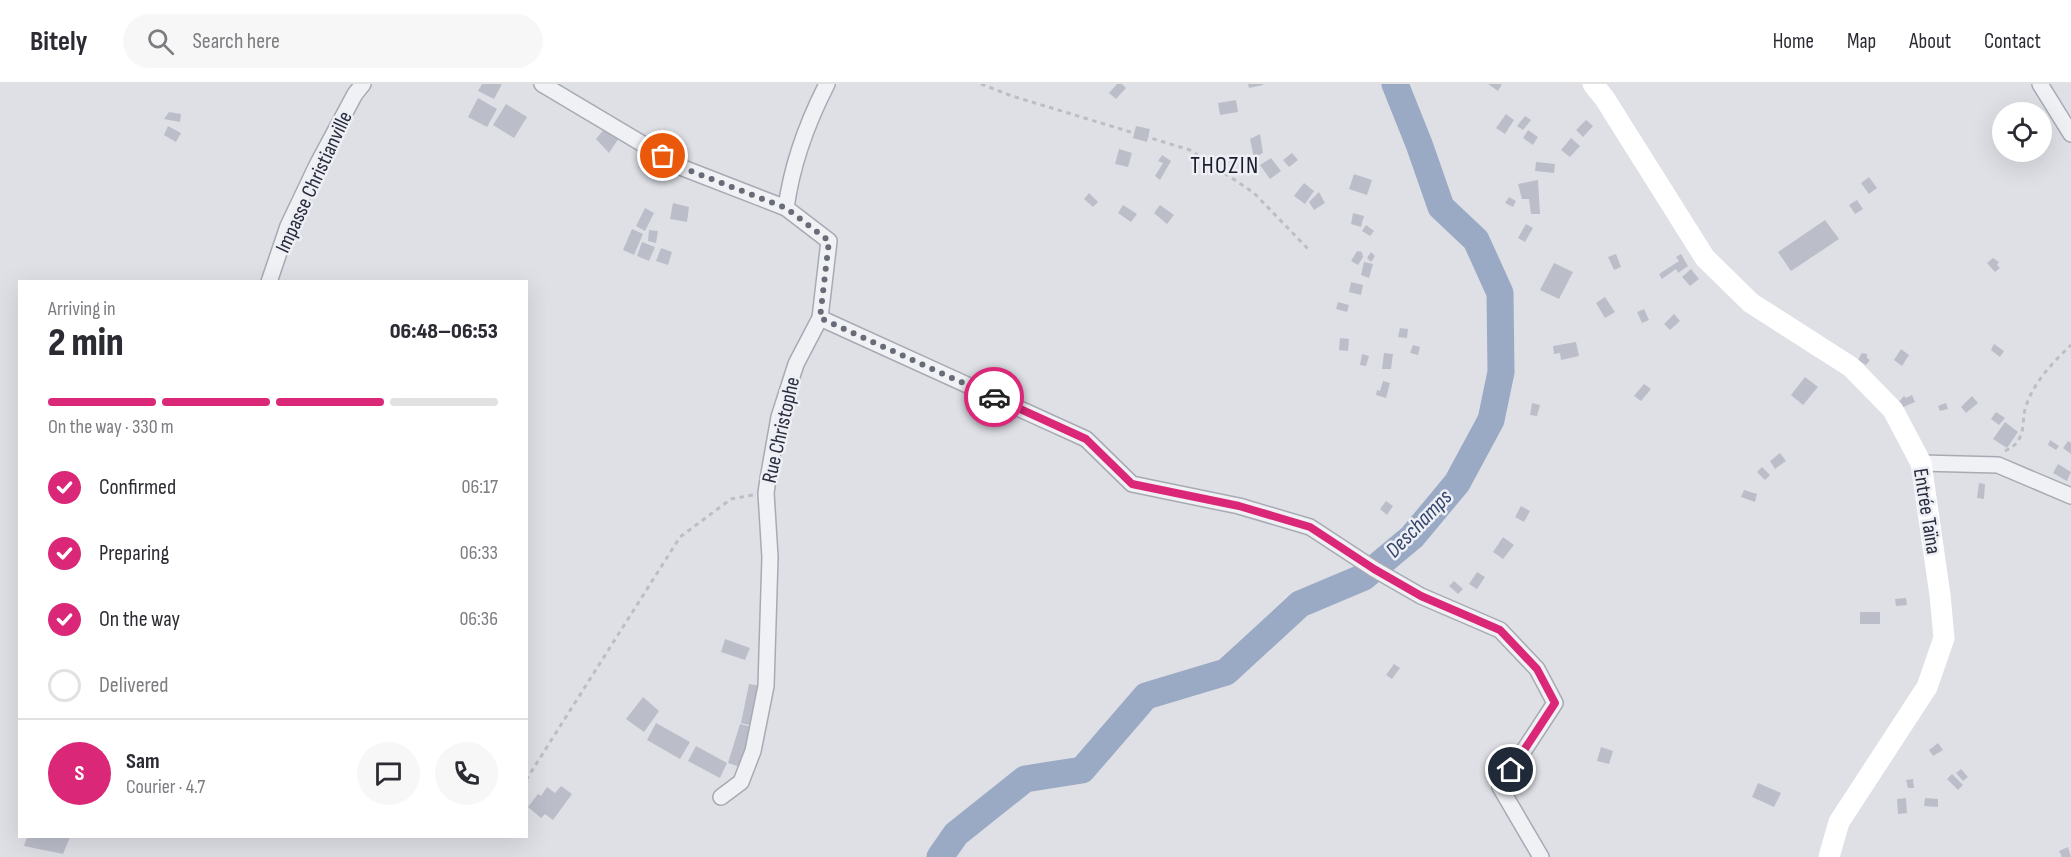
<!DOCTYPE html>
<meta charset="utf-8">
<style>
body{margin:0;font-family:"Sofia Sans Condensed",sans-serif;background:#f7f7f7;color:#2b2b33;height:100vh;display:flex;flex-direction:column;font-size:22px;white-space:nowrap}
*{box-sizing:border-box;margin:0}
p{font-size:20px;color:#7c7c81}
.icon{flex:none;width:33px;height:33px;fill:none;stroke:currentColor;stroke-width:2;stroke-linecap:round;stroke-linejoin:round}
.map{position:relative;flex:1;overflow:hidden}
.panel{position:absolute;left:18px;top:196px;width:510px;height:558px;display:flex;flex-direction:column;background:#fff;border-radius:0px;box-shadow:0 6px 24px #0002}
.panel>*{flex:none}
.tools{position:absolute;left:1992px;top:18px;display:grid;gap:12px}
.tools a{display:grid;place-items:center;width:60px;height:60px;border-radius:50%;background:#fff;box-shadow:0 6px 24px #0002;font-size:30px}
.pin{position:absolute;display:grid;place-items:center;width:51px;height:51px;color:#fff;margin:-26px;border:3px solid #fff;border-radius:50%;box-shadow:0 2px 6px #0007}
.courier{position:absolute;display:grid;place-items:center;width:60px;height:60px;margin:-30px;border:4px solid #db2777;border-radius:50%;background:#fff;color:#222;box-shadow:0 2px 8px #0007}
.head em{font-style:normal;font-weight:800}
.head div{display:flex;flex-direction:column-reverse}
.head{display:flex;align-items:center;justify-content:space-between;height:102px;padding:0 30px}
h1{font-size:39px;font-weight:800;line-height:45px}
.bar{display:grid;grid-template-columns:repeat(4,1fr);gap:9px 6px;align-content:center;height:72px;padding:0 30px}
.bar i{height:8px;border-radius:4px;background:#e1e1e2}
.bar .current{background:#db2777}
.bar p{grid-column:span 4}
.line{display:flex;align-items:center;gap:15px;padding:0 30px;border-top:2px solid #e1e1e2}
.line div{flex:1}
.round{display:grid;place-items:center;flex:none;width:63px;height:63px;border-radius:32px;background:#f7f7f7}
ol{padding:0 30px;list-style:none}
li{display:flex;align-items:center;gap:18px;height:66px}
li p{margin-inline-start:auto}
li .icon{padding:6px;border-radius:50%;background:#db2777;color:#fff;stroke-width:4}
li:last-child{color:#7c7c81}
li i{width:33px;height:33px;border:3px solid #e1e1e2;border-radius:50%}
header{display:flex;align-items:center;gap:36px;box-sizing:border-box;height:84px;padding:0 30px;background:#fff;border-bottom:2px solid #e1e1e2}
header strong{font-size:28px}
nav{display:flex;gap:33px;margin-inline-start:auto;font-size:21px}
.search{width:420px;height:54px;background:#f7f7f7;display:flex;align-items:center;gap:15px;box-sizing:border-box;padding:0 21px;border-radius:33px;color:#7c7c81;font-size:22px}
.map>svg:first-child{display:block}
</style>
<header>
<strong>Bitely</strong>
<div class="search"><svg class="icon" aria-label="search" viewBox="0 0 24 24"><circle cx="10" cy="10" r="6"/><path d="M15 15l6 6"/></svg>Search here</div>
<nav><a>Home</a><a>Map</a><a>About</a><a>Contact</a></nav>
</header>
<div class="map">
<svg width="2071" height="773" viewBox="0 0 2071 773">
<rect width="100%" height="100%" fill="#dee0e6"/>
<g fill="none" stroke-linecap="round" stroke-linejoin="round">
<path stroke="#9aa9c4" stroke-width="27" d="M 940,773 L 956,750 L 1025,695 L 1082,686 L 1146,612 L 1226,588 L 1300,520 L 1364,493 L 1412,453 L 1457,399 L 1491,336 L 1501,288 L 1500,209 L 1476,156 L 1441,123 L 1419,60 L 1395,0"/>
</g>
<g fill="#bbbec9">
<path d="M 482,0 L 502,0 L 494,15 L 478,7 Z"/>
<path d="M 1117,0 L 1122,0 L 1126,4 L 1116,15 L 1109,9 Z"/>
<path d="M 1248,0 L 1263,0 L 1263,1 L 1249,4 Z"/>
<path d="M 1488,0 L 1502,0 L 1498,7 Z"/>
<path d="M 478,14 L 497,25 L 487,43 L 468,33 Z"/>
<path d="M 1236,16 L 1238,28 L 1220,31 L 1218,19 Z"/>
<path d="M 506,20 L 527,33 L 514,54 L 493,41 Z"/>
<path d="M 169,28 L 181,30 L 180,38 L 164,35 Z"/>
<path d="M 1506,30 L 1514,36 L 1505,50 L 1496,44 Z"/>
<path d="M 1525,32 L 1531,36 L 1523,46 L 1517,42 Z"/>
<path d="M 1586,36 L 1593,42 L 1583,53 L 1576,46 Z"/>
<path d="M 168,42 L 181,49 L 176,58 L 164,51 Z"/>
<path d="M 1136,42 L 1150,45 L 1147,58 L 1133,54 Z"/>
<path d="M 605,44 L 619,54 L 609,69 L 596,55 Z"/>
<path d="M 1528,46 L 1538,53 L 1533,61 L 1523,54 Z"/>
<path d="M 1260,50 L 1263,69 L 1254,74 L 1250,55 Z"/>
<path d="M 1571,54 L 1580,62 L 1570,73 L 1561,66 Z"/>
<path d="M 1119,65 L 1132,69 L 1128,83 L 1115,80 Z"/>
<path d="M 1292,69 L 1298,76 L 1289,83 L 1283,76 Z"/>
<path d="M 1162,71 L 1171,77 L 1160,96 L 1155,92 L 1163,79 L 1158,77 Z"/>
<path d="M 1271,74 L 1281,87 L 1270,95 L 1260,81 Z"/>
<path d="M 1536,78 L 1555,80 L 1554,89 L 1535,87 Z"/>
<path d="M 1354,90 L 1372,96 L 1367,111 L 1349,105 Z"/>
<path d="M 1869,93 L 1877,104 L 1869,110 L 1861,99 Z"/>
<path d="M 1538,96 L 1540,130 L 1531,130 L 1529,115 L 1522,115 L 1518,100 Z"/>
<path d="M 1304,99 L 1314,107 L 1305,120 L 1294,112 Z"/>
<path d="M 1319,108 L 1325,119 L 1314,126 L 1309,118 Z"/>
<path d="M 1089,109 L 1098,118 L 1093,123 L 1084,115 Z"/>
<path d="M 1509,113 L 1516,117 L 1513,123 L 1505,119 Z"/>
<path d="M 1857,116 L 1863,125 L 1855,130 L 1849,121 Z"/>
<path d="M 673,119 L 689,123 L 687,138 L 670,135 Z"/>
<path d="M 1123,121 L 1137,130 L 1131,138 L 1118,129 Z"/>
<path d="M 1160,121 L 1174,131 L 1167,140 L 1154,129 Z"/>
<path d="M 645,124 L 654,129 L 645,147 L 636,142 Z"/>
<path d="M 1353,129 L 1364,132 L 1361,143 L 1351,140 Z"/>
<path d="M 1825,136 L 1839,155 L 1791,187 L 1778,168 Z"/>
<path d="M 1526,140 L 1533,144 L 1525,158 L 1518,154 Z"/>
<path d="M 1366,141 L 1374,147 L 1370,152 L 1362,147 Z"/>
<path d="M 632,145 L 643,150 L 634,171 L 623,166 Z"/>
<path d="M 649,146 L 658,147 L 656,159 L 648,157 Z"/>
<path d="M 642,158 L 655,163 L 649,177 L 637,172 Z"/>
<path d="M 661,164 L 672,168 L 668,181 L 656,177 Z"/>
<path d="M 1357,167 L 1362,168 L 1363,173 L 1358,181 L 1351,177 Z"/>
<path d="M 1371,168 L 1375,172 L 1371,178 L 1367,174 Z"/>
<path d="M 1616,170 L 1621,183 L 1614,186 L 1608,173 Z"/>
<path d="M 1681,170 L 1688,182 L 1678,189 L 1676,185 L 1662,195 L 1659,190 L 1679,177 L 1676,173 Z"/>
<path d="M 1993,174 L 1999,178 L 1997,181 L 2000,184 L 1995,188 L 1987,179 Z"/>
<path d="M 1364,178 L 1373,180 L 1369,194 L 1361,191 Z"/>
<path d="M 1554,179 L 1573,188 L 1559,215 L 1540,206 Z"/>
<path d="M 1691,185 L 1699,195 L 1690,202 L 1682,193 Z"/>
<path d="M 1351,198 L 1363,201 L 1361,211 L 1349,208 Z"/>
<path d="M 1605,213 L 1615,228 L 1605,234 L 1596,219 Z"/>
<path d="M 1338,218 L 1349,221 L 1347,228 L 1336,225 Z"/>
<path d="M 1644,225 L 1649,236 L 1642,239 L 1637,228 Z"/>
<path d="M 1674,230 L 1680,237 L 1670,246 L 1664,240 Z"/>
<path d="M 1400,244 L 1408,245 L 1407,254 L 1398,253 Z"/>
<path d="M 1340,254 L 1349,255 L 1348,267 L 1339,266 Z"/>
<path d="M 1576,258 L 1579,272 L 1561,276 L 1560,269 L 1554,270 L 1553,262 Z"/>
<path d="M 1994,260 L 2004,267 L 2000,273 L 1991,266 Z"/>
<path d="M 1413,261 L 1420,263 L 1418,271 L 1410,269 Z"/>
<path d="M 1901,265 L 1909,271 L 1902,282 L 1894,276 Z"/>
<path d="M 1384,269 L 1393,270 L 1391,285 L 1382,285 Z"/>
<path d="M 1862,269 L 1867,270 L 1867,274 L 1870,276 L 1866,281 L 1858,276 Z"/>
<path d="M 1362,270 L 1369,272 L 1366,282 L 1360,281 Z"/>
<path d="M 1805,293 L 1818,303 L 1803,321 L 1791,311 Z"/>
<path d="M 1383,297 L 1390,299 L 1386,314 L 1376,311 L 1377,306 L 1380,307 Z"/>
<path d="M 1644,300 L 1651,305 L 1641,317 L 1634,312 Z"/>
<path d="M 1912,311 L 1915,318 L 1899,325 L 1897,320 L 1904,312 L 1906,314 Z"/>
<path d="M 1972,312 L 1978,319 L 1966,329 L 1961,323 Z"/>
<path d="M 1532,319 L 1540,321 L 1537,332 L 1530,331 Z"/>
<path d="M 1946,319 L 1948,325 L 1940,327 L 1938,322 Z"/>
<path d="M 1996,328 L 2005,334 L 1999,341 L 1991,335 Z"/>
<path d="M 2005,338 L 2018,348 L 2007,364 L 1993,355 Z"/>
<path d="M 2050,356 L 2059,362 L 2056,366 L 2048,361 Z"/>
<path d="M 2068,357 L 2071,359 L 2071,370 L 2063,364 Z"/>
<path d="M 1780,369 L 1786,377 L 1775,385 L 1770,377 Z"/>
<path d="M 2058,380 L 2071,388 L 2067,397 L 2053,389 Z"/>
<path d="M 1762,383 L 1770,391 L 1765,396 L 1757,388 Z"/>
<path d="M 1979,399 L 1985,400 L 1984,415 L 1977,414 Z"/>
<path d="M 1744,406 L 1757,410 L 1755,418 L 1741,413 Z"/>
<path d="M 1386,417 L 1393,422 L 1387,431 L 1380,425 Z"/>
<path d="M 1521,422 L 1530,427 L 1524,438 L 1515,433 Z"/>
<path d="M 1503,453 L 1514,461 L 1503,475 L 1493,468 Z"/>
<path d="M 1477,488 L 1485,493 L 1477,505 L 1469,500 Z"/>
<path d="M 1454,497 L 1463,505 L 1458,510 L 1449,502 Z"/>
<path d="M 1906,514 L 1907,521 L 1896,522 L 1895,515 Z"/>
<rect x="1860" y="528" width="20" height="12"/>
<path d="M 725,555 L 750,564 L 745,576 L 721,568 Z"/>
<path d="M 1394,580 L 1400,584 L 1392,595 L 1386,591 Z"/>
<path d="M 749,600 L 761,602 L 753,642 L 741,639 Z"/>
<path d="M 643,613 L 659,627 L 644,648 L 626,635 Z"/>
<path d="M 656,639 L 690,658 L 680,675 L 647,656 Z"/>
<path d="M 740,640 L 752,643 L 740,683 L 728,679 Z"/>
<path d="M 1938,659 L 1943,666 L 1933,672 L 1929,666 Z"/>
<path d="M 696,662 L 727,679 L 720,694 L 688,677 Z"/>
<path d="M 1601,663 L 1613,667 L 1609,680 L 1597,677 Z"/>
<path d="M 1961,685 L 1968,693 L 1963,697 L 1956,689 Z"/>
<path d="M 1952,690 L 1963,701 L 1958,706 L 1947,695 Z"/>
<path d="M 1913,695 L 1914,704 L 1908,704 L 1906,696 Z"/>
<path d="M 1758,699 L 1781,709 L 1774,723 L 1752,713 Z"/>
<path d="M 561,702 L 572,710 L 553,736 L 545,730 L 541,734 L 528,723 L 538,710 L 541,712 L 547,703 L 555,709 Z"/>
<path d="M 1906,714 L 1907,729 L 1898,730 L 1897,715 Z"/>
<path d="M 1925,714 L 1938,715 L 1938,723 L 1924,722 Z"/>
<path d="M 27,753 L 70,753 L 63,770 L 24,762 Z"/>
<path d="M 2068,763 L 2071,773 L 2062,773 L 2059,767 Z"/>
</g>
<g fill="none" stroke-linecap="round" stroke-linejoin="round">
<g stroke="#a7aab3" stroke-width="18">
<g id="street">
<path d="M 542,0 L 683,84 L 786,124 L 829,157 L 820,234 L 796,280 L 779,333 L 768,395 L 766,409 L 770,473 L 766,602 L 753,667 L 741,698 L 721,713"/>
<path d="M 2040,0 L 2071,50"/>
<path d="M 786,124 C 792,80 807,39 827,0"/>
<path d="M 269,198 L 288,142 L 317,81 L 355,10 L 363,0"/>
<path d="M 820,234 L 1086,355 L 1132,400 L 1239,422 L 1310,443 L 1374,485 L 1421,512 L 1500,546 L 1537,585 L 1555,619 L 1500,703 L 1541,773"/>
<path d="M 1921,379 L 1998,381 L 2071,412"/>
</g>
</g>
<g stroke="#bcbec5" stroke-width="3" stroke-dasharray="4.5 4.5" stroke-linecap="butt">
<path d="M 981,0 L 1012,12 L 1190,66 L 1254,109 L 1310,167"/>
<path d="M 2005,367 C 2011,364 2016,361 2019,355 C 2025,345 2022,333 2026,322 C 2034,298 2053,278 2071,261"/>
<path d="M 526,696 L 680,453 L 731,415 L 753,411"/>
</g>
<use href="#street" stroke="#f0f1f5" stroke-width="15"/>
<path stroke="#fff" stroke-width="21" d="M 1593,0 L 1605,15 L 1705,174 L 1751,219 L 1851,283 L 1893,326 L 1921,379 L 1940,511 L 1944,554 L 1927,603 L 1839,738 L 1829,773"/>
</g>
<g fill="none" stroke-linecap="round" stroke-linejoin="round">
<path stroke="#686b78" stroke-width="6" stroke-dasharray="0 10.8" d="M 663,72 L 683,84 L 786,124 L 829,157 L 820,234 L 994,313"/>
<path stroke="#db2777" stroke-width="8" d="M 994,313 L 1086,355 L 1132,400 L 1239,422 L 1310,443 L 1374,485 L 1421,512 L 1500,546 L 1537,585 L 1555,619 L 1511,686"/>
</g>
<g text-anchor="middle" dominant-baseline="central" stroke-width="5" stroke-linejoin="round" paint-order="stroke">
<g font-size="21" fill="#282c3c" stroke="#edeff4">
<text transform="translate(314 98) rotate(-65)">Impasse Christianville</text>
<text transform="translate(781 346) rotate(-77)">Rue Christophe</text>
<text transform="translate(1927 427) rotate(81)">Entrée Taïna</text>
</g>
<g font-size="22" font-style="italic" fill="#35466d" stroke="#edeff4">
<text transform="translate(1419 440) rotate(-46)">Deschamps</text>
</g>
<g font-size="24" letter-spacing="1.5" fill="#1a1e2d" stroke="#edeff4">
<text x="1225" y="81">THOZIN</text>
</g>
</g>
</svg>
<div class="tools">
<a><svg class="icon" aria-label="locate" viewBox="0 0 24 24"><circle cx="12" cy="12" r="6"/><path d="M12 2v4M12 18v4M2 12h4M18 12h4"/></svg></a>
</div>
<div class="pin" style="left:663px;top:72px;background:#ea580c"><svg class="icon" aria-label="bag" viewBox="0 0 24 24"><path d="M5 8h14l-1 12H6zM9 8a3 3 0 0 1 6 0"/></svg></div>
<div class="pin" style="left:1511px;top:686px;background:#1f2937"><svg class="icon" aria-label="home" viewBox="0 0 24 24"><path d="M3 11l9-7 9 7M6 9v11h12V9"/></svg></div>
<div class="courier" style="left:994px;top:313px"><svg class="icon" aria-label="car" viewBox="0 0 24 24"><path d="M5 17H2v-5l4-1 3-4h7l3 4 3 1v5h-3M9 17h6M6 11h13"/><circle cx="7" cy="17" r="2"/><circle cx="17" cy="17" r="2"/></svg></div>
<section class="panel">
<div class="head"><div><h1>2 min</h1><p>Arriving in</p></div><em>06:48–06:53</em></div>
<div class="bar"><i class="current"></i><i class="current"></i><i class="current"></i><i></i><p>On the way · 330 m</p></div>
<ol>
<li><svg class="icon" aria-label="check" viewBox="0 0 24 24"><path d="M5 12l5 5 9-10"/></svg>Confirmed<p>06:17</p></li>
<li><svg class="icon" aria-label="check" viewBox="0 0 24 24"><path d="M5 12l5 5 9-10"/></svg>Preparing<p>06:33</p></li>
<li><svg class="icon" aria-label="check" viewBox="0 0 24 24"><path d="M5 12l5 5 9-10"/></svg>On the way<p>06:36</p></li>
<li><i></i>Delivered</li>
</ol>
<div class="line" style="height:108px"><b class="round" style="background:#db2777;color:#fff">S</b><div><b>Sam</b><p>Courier · 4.7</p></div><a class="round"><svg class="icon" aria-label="chat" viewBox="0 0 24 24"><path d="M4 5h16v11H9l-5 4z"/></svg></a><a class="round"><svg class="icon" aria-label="phone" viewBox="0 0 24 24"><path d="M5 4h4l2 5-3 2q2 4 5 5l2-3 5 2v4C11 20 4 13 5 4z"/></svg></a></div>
</section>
</div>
